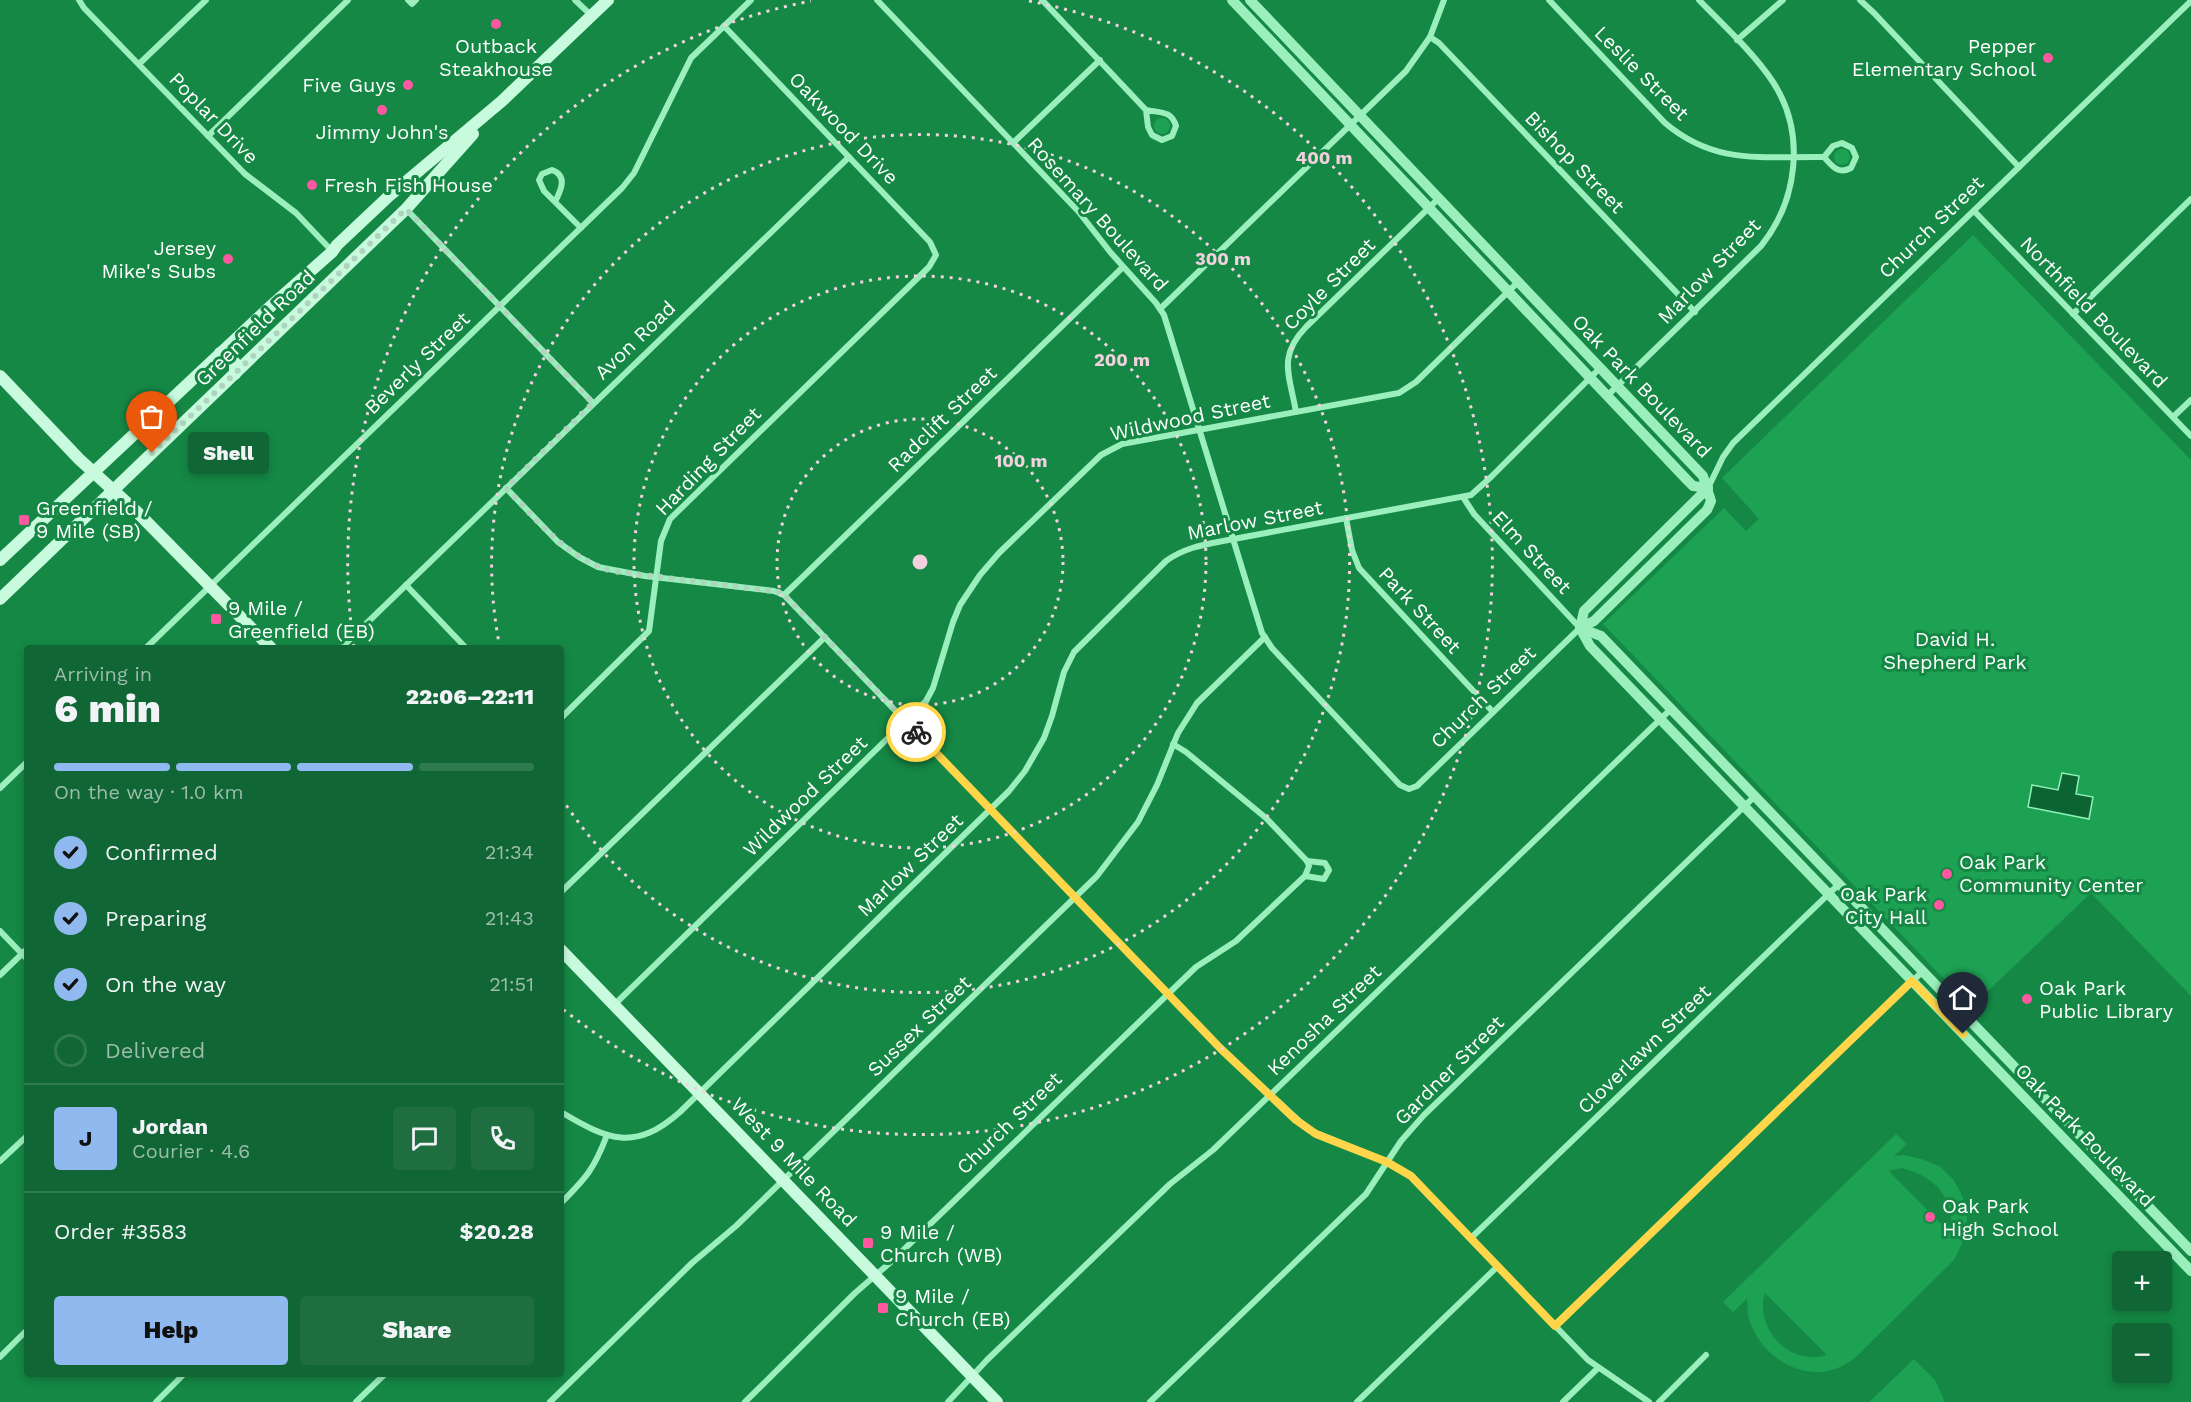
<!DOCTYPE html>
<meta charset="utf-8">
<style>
body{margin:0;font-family:"Work Sans",sans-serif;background:#1e6e40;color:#f1f3f6;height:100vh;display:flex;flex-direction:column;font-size:22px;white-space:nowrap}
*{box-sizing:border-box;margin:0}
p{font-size:20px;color:#9cbdac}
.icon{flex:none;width:33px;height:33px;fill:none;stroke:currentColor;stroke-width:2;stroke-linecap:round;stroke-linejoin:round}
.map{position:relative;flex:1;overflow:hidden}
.panel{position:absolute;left:24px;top:645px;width:540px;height:732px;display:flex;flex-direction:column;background:#106634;border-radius:6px;box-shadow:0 3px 9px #0003}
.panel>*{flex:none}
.fabs{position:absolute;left:2112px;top:1251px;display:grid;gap:12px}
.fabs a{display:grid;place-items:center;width:60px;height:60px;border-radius:6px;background:#106634;box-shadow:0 3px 9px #0003;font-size:30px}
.pin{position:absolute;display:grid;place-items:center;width:51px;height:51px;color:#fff;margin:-62px -26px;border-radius:50% 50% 50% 0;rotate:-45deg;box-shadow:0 0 6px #0007}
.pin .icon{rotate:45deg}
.courier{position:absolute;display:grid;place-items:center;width:60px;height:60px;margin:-30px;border:4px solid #ffd54a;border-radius:50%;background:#fff;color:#222;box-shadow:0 2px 8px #0007}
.bubble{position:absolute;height:42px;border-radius:6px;background:#106634;box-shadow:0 3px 9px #0003;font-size:20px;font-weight:800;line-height:42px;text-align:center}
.headline em{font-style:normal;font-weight:800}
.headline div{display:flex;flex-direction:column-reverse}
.headline{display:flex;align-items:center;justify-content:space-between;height:102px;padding:0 30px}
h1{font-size:39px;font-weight:800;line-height:45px}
.bar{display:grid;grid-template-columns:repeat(4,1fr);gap:9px 6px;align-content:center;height:72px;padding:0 30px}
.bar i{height:8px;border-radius:4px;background:#307a4f}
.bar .on{background:#90b9f0}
.bar p{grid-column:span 4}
.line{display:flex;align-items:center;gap:15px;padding:0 30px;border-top:2px solid #307a4f}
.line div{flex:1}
.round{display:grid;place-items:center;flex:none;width:63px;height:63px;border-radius:6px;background:#1e6e40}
ol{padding:0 30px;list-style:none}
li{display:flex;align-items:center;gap:18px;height:66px}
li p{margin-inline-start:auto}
li .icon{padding:6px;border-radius:50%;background:#90b9f0;color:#111;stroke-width:4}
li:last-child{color:#9cbdac}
li i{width:33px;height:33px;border:3px solid #307a4f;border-radius:50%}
.cta{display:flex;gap:12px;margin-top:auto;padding:12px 30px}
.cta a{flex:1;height:69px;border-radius:6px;background:#90b9f0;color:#111;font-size:24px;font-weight:800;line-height:69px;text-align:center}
.cta a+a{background:#1e6e40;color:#f1f3f6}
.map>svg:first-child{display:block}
</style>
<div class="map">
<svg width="2191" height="1402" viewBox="0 0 2191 1402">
<rect width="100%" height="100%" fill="#158845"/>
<g fill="#1da153" fill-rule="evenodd">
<circle cx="1162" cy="126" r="8"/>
<circle cx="1842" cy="157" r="8"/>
<path d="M 1973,235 L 2191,460 L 2191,996 L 2091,893 L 1971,1007 L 1603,624 L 1724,508 L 1746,531 L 1759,519 L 1722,478 Z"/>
<path d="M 1896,1134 L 1907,1144 L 1894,1156 L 1905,1155 L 1921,1159 L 1939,1166 L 1953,1179 L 1962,1195 L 1967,1214 L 1966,1235 L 1954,1260 L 1854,1359 C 1849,1362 1844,1365 1838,1368 C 1802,1382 1762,1357 1750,1322 C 1747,1315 1748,1306 1747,1299 L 1733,1312 L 1723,1302 ZM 1902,1168 C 1936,1177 1955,1198 1951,1234 L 1889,1171 ZM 1765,1293 L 1826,1354 L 1826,1355 C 1789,1367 1754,1327 1765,1293 Z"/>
<path d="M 1914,1359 L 1935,1380 L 1945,1402 L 1869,1402 Z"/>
</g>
<path fill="#0d6433" stroke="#8df2b5" stroke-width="1.5" d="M 2062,773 L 2079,776 L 2076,794 L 2093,797 L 2089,819 L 2028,807 L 2032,785 L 2058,790 Z"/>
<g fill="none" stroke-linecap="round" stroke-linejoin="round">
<g stroke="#9befbd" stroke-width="6">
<path d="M 79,0 L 84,8 L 245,174 L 296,213 L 332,251"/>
<path d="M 408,0 L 412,4 L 416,0"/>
<path d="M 575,0 L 592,16"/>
<path d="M 877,0 L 1078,211 L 1111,253 L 1156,303 L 1164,315 L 1262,633 L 1272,648 L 1400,785 L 1409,789 L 1417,786 L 1580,628 L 1474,514 L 1463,497"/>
<path d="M 1042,0 L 1146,110 L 1148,127 L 1152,135 L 1162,140 L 1172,136 L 1176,126 C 1171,110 1160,113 1146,110"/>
<path d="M 1549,0 L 1665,123 C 1716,166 1763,156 1824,157 C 1832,166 1838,175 1851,168 L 1856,157 L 1852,148 L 1842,143 L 1833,146 L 1824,157"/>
<path d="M 1860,0 L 1874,13 L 2019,167"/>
<path d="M 1430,37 L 1439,43 L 1695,312"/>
<path d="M 1737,40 L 1783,0"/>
<path d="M 139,64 L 206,0"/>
<path d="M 208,136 L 348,0"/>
<path d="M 1013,143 L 1100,60"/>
<path d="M 555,202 L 544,191 L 539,180 L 542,174 L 552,170 C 568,176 561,190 555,202 L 581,228"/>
<path d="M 406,209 L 593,403"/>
<path d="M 1974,211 L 2191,436"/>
<path d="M 1160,309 L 1406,71 L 1430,37 L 1444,0"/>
<path d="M 2073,314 L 2191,199"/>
<path d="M 1607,396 L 1761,246 C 1798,200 1806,133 1773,82 C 1753,52 1724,26 1699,0"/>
<path d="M 1296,412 C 1290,376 1277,357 1306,327 L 1439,198"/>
<path d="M 2173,417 L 2191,400"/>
<path d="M 506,488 L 558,542 L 579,557 L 598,567 L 645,576 L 774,591 L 784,595 L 1220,1048 L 1309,1130 L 1387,1162 L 1411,1176 L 1588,1360 L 1649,1402"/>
<path d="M 1708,488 L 1723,457 L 1733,443 L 2191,1"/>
<path d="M 1346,518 L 1352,550 L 1359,568 L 1493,712"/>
<path d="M 406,585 L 466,648"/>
<path d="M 784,595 L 1123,267"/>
<path d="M 146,648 L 622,188 L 634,173 L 691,58 L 751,0"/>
<path d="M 341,648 L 849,157"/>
<path d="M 561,718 L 649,631 L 661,541 L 670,519 L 929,267 L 936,255 L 930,242 L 724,26"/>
<path d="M 0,788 L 27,762"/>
<path d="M 1305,876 L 1324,879 L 1329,870 L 1325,863 L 1307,861"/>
<path d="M 561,892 L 825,637"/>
<path d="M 0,931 L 27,959"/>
<path d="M 0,975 L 27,949"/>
<path d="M 614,1005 L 926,701 L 933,688 L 953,622 L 960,605 L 980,575 L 999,553 L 1101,455 L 1122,444 L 1399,393 L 1416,382 L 1518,282"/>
<path d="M 561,1112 C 608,1140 635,1152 680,1112 L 1009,791 L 1025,771 L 1044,738 L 1052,716 L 1064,672 L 1074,652 L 1166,561 C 1184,548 1202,545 1223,541 L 1471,495 L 1491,477 L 1600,368"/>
<path d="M 0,1161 L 27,1136"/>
<path d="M 561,1203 C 587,1177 594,1169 607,1135"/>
<path d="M 1471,1238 L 1839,884"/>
<path d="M 1555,1325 L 1923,971"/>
<path d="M 0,1357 L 27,1330"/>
<path d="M 156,1402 L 184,1374"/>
<path d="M 356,1402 L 385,1374"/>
<path d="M 550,1402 L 692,1263 L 736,1226 L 1097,876 L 1138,822 L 1157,785 L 1178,733 L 1197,703 L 1265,637"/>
<path d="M 745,1402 L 855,1293 L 892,1261 L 1196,967 L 1236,941 L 1305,876 L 1309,866 L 1307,861 L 1266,818 L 1186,752 L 1173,744"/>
<path d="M 948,1402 L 987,1360 L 1170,1184 L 1213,1150 L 1671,709"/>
<path d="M 1150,1402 L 1366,1194 L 1401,1141 L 1424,1115 L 1755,796"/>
<path d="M 1357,1402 L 1498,1266"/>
<path d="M 1563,1402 L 1598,1368"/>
<path d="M 1659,1402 L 1706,1355"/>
</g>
<g stroke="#9befbd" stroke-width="10">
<path d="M 1232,0 L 1688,481 L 1693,486 L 1708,488"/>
<path d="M 1250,0 L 1703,476 L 1711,501 L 1707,510 L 1594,621 L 1580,628"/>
<path d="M 1580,628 L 1590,646 L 2191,1271"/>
<path d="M 1580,628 L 1601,636 L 2191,1251"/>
<path d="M 1580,628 L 1584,611 L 1708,488"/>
</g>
<g stroke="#c8fade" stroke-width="12">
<path d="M 220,353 L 229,355 L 235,363 L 235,374"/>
<path d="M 0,376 L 79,459 L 137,512 L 271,648"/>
<path d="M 0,560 L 271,306 L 332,252 L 337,245 L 389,196 L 502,101 L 608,0"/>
<path d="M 0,599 L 406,209 L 473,134"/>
<path d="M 561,950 L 997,1402"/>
</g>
</g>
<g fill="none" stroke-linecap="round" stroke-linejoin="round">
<path stroke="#add5be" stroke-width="6" stroke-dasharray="0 10.8" d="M 152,453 L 406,209 L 593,403 L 506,488 C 538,521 566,558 612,571 L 779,592 L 784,595 L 916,732"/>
<path stroke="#ffd54a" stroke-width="8" d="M 916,732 L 1220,1048 L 1296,1120 L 1316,1134 L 1387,1162 L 1411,1176 L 1555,1326 L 1912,981 L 1963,1034"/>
</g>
<g fill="none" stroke="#f3d1de" stroke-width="3" stroke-dasharray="3 6">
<circle cx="920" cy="562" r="143"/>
<circle cx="920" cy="562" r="286"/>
<path d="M500 648A429 429 0 1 1 562 799"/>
<path d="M354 647A572 572 0 0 1 811 1M1029 1A572 572 0 1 1 564 1010"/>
</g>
<g fill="#ff58a0" stroke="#158845" stroke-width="2">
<circle cx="496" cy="24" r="6"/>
<circle cx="2048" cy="58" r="6"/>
<circle cx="408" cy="85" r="6"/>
<circle cx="382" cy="110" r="6"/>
<circle cx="312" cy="185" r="6"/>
<circle cx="228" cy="259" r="6"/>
<rect x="18" y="514" width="12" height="12" rx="3"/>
<rect x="210" y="613" width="12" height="12" rx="3"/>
<circle cx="1947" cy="874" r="6"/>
<circle cx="1939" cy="905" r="6"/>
<circle cx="2027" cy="999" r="6"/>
<circle cx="1930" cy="1217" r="6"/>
<rect x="862" y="1237" width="12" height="12" rx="3"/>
<rect x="877" y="1302" width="12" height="12" rx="3"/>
</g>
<g text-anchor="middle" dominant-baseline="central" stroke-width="6" stroke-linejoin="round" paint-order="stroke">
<g font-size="20" fill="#fff" stroke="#158845" text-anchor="start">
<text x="496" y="46" text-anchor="middle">Outback<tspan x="496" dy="23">Steakhouse</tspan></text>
<text x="2036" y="46" text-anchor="end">Pepper<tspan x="2036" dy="23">Elementary School</tspan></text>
<text x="396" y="85" text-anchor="end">Five Guys</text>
<text x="382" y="132" text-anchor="middle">Jimmy John's</text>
<text x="324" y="185">Fresh Fish House</text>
<text x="216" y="248" text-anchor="end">Jersey<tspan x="216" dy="23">Mike's Subs</tspan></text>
<text x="36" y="508">Greenfield /<tspan x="36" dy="23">9 Mile (SB)</tspan></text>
<text x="228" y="608">9 Mile /<tspan x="228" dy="23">Greenfield (EB)</tspan></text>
<text x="1959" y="862">Oak Park<tspan x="1959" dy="23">Community Center</tspan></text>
<text x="1927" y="894" text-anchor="end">Oak Park<tspan x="1927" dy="23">City Hall</tspan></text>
<text x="2039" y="988">Oak Park<tspan x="2039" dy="23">Public Library</tspan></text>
<text x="1942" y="1206">Oak Park<tspan x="1942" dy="23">High School</tspan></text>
<text x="880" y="1232">9 Mile /<tspan x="880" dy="23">Church (WB)</tspan></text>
<text x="895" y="1296">9 Mile /<tspan x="895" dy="23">Church (EB)</tspan></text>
</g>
<g font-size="20" fill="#fff" stroke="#158845">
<text transform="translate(1642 73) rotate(45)">Leslie Street</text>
<text transform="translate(214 118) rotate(46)">Poplar Drive</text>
<text transform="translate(844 128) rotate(46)">Oakwood Drive</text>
<text transform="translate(1575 162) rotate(46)">Bishop Street</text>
<text transform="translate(1098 214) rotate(48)">Rosemary Boulevard</text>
<text transform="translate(1931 227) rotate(-44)">Church Street</text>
<text transform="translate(1709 271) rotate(-46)">Marlow Street</text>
<text transform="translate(1329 284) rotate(-45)">Coyle Street</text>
<text transform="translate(2094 312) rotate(46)">Northfield Boulevard</text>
<text transform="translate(255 328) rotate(-44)">Greenfield Road</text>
<text transform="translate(635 340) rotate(-44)">Avon Road</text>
<text transform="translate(417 363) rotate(-44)">Beverly Street</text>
<text transform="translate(1642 386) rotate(46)">Oak Park Boulevard</text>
<text transform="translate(1190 417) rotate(-12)">Wildwood Street</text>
<text transform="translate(942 419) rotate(-44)">Radclift Street</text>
<text transform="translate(708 461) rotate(-46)">Harding Street</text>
<text transform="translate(1255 520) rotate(-11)">Marlow Street</text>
<text transform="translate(1532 552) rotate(47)">Elm Street</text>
<text transform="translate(1420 610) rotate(47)">Park Street</text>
<text transform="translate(1483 697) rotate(-44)">Church Street</text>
<text transform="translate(805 796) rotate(-44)">Wildwood Street</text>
<text transform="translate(910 865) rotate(-44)">Marlow Street</text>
<text transform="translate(1324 1020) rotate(-44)">Kenosha Street</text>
<text transform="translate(919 1026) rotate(-44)">Sussex Street</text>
<text transform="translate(1644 1049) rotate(-44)">Cloverlawn Street</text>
<text transform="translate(1449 1070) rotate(-45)">Gardner Street</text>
<text transform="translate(1009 1123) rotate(-44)">Church Street</text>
<text transform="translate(2085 1135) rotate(46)">Oak Park Boulevard</text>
<text transform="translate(794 1162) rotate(46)">West 9 Mile Road</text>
</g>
<g font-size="20" fill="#fff" stroke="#158845">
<text x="1955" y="639">David H.<tspan x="1955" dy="23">Shepherd Park</tspan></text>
</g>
</g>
<circle cx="920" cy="562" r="9" fill="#f3d1de" stroke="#158845" stroke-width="3"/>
<g font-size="18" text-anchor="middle" font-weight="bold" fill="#f3d1de" stroke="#158845" stroke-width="6" stroke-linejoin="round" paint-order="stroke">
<text x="1324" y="164">400 m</text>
<text x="1223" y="265">300 m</text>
<text x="1122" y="366">200 m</text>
<text x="1021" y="467">100 m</text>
</g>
</svg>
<div class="fabs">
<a>+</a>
<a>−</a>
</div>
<div class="pin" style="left:152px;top:453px;background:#ea580c"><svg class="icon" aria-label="bag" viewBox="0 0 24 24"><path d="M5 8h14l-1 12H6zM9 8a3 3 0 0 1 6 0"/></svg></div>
<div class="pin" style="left:1963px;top:1034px;background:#1f2937"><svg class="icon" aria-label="home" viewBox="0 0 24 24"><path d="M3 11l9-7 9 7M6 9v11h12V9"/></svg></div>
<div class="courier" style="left:916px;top:732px"><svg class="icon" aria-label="bike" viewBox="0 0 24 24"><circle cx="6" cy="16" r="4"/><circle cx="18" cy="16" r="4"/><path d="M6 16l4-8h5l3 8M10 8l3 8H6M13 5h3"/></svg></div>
<div class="bubble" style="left:188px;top:432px;width:81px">Shell</div>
<section class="panel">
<div class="headline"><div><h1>6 min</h1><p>Arriving in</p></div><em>22:06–22:11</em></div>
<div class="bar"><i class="on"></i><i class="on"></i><i class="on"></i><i></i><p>On the way · 1.0 km</p></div>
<ol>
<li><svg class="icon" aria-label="check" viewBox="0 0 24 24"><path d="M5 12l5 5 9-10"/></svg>Confirmed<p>21:34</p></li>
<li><svg class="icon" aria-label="check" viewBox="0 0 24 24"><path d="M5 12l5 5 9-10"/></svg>Preparing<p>21:43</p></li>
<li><svg class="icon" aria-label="check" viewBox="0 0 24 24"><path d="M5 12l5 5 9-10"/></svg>On the way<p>21:51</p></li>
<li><i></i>Delivered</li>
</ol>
<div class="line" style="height:108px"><b class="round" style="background:#90b9f0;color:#111">J</b><div><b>Jordan</b><p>Courier · 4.6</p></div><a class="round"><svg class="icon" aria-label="chat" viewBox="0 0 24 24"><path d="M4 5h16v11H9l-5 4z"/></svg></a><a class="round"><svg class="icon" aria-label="phone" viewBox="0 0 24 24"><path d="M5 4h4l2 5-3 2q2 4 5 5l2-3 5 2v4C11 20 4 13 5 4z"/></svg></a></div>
<div class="line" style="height:78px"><div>Order #3583</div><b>$20.28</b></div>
<div class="cta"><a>Help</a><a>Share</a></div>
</section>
</div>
